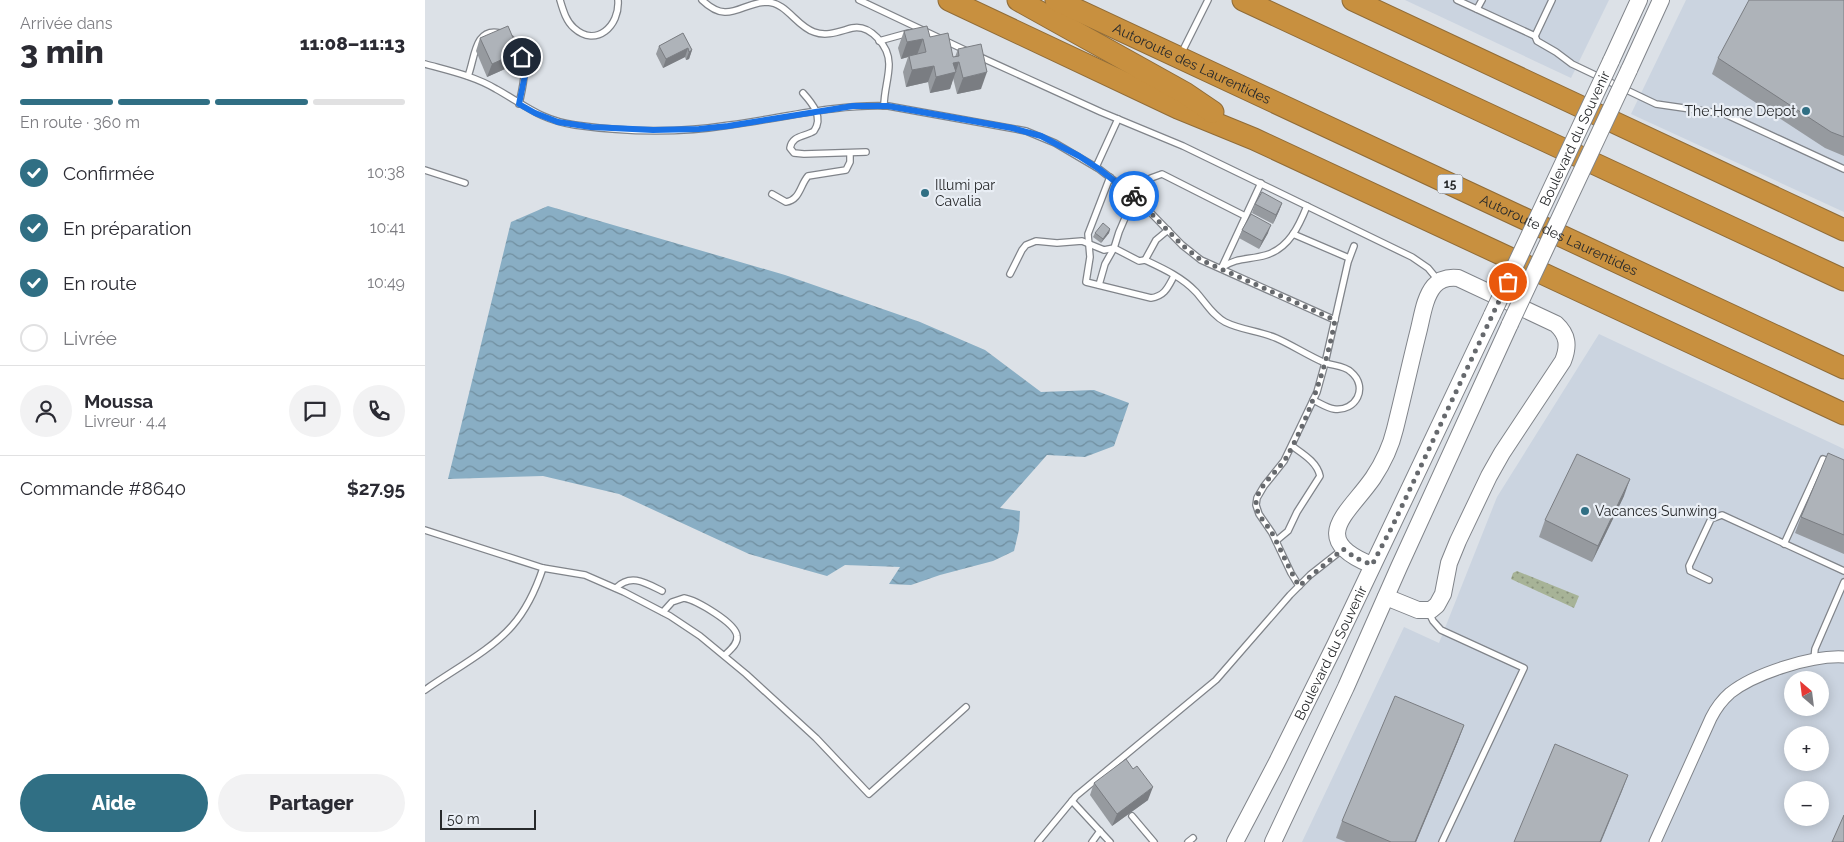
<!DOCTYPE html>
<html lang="fr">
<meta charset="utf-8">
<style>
body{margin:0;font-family:Raleway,sans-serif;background:#f2f2f3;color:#2b2b33;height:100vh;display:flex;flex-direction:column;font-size:19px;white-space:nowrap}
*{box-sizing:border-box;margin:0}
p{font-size:16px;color:#7c7c81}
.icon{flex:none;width:28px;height:28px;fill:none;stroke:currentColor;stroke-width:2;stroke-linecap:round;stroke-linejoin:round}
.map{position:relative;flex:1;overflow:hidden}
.details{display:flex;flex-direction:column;background:#fff;width:425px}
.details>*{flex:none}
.needle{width:32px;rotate:332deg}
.fabs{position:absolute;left:1359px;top:671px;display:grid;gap:10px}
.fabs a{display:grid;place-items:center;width:45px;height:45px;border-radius:50%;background:#fff;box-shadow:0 2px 12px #0003;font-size:25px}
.scale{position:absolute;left:15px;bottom:12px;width:96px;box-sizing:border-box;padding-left:5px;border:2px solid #27292b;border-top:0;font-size:14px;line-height:18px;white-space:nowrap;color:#27292b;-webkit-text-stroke:4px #e9eef5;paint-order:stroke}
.pin{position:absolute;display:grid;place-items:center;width:42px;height:42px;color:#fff;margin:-21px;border:2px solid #fff;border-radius:50%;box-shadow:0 1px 5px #0007}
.courier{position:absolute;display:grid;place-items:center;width:50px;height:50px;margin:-25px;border:4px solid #1a73e8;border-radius:50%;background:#fff;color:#222;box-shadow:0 1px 6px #0007}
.head em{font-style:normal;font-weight:800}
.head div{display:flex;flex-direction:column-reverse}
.head{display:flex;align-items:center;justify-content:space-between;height:85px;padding:0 20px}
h1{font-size:32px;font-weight:800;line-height:38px}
.bar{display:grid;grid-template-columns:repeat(4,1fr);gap:8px 5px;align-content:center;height:60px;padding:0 20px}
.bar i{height:6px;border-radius:4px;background:#e1e1e2}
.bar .active{background:#306f84}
.bar p{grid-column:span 4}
.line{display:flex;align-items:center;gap:12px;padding:0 20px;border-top:1px solid #e1e1e2}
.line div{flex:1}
.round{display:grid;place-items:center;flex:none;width:52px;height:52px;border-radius:26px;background:#f2f2f3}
ol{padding:0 20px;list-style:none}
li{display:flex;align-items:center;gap:15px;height:55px}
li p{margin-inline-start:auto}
li .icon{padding:5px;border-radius:50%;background:#306f84;color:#fff;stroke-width:4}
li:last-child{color:#7c7c81}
li i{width:28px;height:28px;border:2px solid #e1e1e2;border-radius:50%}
.button{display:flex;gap:10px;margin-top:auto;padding:10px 20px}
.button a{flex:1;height:58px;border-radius:30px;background:#306f84;color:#fff;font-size:20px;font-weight:800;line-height:58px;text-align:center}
.button a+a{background:#f2f2f3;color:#2b2b33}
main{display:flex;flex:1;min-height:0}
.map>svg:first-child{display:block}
</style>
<main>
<section class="details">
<div class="head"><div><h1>3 min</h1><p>Arrivée dans</p></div><em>11:08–11:13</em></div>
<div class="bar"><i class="active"></i><i class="active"></i><i class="active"></i><i></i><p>En route · 360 m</p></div>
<ol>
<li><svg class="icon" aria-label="check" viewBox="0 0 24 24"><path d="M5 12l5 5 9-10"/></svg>Confirmée<p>10:38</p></li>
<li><svg class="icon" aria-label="check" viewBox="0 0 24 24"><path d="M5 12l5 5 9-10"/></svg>En préparation<p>10:41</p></li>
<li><svg class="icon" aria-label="check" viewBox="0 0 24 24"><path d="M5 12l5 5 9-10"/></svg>En route<p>10:49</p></li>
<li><i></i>Livrée</li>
</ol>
<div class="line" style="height:90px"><a class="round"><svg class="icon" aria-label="person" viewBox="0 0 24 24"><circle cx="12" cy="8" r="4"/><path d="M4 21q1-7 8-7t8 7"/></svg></a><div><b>Moussa</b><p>Livreur · 4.4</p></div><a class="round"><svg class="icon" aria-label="chat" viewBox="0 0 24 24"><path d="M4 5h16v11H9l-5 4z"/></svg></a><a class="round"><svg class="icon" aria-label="phone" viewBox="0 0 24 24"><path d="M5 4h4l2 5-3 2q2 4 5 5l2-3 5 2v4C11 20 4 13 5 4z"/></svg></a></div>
<div class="line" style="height:65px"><div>Commande #8640</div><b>$27.95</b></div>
<div class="button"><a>Aide</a><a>Partager</a></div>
</section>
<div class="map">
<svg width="1419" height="842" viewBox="0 0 1419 842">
<defs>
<pattern id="grass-dots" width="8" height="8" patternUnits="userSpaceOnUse" patternTransform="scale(1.25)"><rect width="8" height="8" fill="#a7b397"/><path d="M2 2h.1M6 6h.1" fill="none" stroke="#88927b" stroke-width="1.8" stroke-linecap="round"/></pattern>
<pattern id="water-waves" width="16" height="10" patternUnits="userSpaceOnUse" patternTransform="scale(1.25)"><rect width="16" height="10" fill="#89aec4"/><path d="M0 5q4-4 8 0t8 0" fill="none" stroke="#708e9f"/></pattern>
</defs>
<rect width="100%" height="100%" fill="#dce1e7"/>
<g fill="#cbd4e0" fill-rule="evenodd">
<path d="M 980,0 L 1184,0 L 1146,78 Z"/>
<path d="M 1261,0 L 1419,0 L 1419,212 L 1206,114 Z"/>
<path d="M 1174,334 L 1419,449 L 1419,842 L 877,842 L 979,627 L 1014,643 L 1072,497 ZM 1368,680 L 1395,680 L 1395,708 L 1368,708 ZM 1368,735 L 1395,735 L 1395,762 L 1368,762 ZM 1368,790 L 1395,790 L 1395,818 L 1368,818 Z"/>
</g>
<path fill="url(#grass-dots)" d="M 1092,571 L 1154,596 L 1149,608 L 1086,579 L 1088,573 Z"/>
<path fill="url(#water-waves)" d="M 123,206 L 360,275 L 495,322 L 560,350 L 616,392 L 669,390 L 704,403 L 689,446 L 660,457 L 622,455 L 575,508 L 595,511 L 594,530 L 589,551 L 568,561 L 515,575 L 486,585 L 464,584 L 475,567 L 420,565 L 402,576 L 324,554 L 194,494 L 118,476 L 23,479 L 86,222 Z"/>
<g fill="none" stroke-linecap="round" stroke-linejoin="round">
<g stroke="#80848a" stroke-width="8">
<g id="lane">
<path d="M 135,0 C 138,10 141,21 149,28 C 171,48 195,26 193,0"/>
<path d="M 277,0 C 304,26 316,2 342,2 C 362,3 371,26 389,32 C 402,37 415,31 427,28 C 445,24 464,46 464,64 C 464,78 459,91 459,106"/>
<path d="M 434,0 L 542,51"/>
<path d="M 1032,0 L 1110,36 L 1112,41 L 1131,52 L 1147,64 L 1231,104 L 1300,114 L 1419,169"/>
<path d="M 1052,9 L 1057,0"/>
<path d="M 1110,36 L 1127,0"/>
<path d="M 86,39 C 106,56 99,82 94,104"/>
<path d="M 454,41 L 483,33"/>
<path d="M 756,54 L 783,0"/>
<path d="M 553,56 L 676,112 L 758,146 L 987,257 L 1003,268 L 1013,280"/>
<path d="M 0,64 C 25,71 49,76 71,89 C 100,105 115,120 150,125 C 200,132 255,133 305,125 C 358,118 410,104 463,106 L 601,131 L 630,143 L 674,169 L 700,189 L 724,211 L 757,245 L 776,260 L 910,320"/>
<path d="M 43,76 C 50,59 49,27 75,33"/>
<path d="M 378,93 C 387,103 399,117 389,131 C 380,137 367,135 365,148 L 369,153 L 379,154 L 441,152"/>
<path d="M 671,167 L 693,119"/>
<path d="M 0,170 L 40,183"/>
<path d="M 685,177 L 663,234 L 665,257 L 661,282 L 726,298 C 740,296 743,287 749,276"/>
<path d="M 347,194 L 361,202 C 375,200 375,185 383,176 L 421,170 L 425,162 L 425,153"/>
<path d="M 708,195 L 726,178 L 737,174 L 820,216"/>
<path d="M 743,230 L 731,240 L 720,260 C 737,268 757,277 771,292 C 780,302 788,316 800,322 C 816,330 834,331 851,338 C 867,345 882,355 898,362 C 907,366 919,365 926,372 C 944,387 931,412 909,409 C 902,408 895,403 888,400"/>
<path d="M 868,234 L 924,258"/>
<path d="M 797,267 L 836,183"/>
<path d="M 796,268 C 812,257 824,260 841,255 C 864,248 874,226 882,206"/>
<path d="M 585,274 L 597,250 L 601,245 L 611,241 L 632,243 L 657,241 L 679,250 L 689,248 L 714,261 L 720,260"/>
<path d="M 674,285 L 680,264 L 689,248 L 694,232 L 700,218 L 713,200"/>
<path d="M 0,530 L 118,568 L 160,575 L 199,592 L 245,616 L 275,636 L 321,674 L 391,738 L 444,794 L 541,707"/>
<path d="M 851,541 L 863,531 L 872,512 L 895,476 C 892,462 878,454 867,446"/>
<path d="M 1359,544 L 1398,459 L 1419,468"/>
<path d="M 1284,580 L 1265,571 L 1264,566 L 1286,519 L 1297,515 L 1419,571"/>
<path d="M 874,586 L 866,573 L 847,533 L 834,514 L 831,505 L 832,498 L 839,486 L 859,461 L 892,392 L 900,363 L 923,262 L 929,246"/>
<path d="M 191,588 C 206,573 221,583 237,591"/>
<path d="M 238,612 L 247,602 L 259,598 C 271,600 311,623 312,636 C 313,644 305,650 300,655"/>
<path d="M 1004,613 L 1008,621 L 1016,630 L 1099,668 L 1017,842"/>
<path d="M 1389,659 L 1390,649 L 1419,582"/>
<path d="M 0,690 C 28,670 65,651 87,626 C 102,609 111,589 118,568"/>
<path d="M 647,801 L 685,842"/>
<path d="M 707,816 L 729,842"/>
<path d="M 613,842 L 651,796 L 791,680 L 865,595 L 885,575 L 918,549"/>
<path d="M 667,842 L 675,831"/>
<path d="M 763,842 L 768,838"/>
</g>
</g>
<g stroke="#80848a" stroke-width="13">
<path id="street" d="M 1230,842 L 1286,718 C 1291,708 1297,700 1305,693 C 1330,673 1388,655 1419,657"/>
</g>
<g stroke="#80848a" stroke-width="18">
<g id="secondary">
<path d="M 1186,61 L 1214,0"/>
<path d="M 1204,70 L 1236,0"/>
<path d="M 947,565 C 882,539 923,514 948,478 C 958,463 966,446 970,429 C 978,397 985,365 993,333 C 997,318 999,298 1009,286 C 1015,279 1024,277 1033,278 L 1131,324 C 1143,335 1144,346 1138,361 L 1077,453 L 1064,476 L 1033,541 L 1024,563 L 1018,594 L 1012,605 L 1006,610 L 993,610 L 961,597"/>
<path id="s1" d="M 810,842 L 852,762 L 910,645 L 1067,315"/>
<path d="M 848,842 L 921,687 L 974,567 L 1085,324"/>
</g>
</g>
<g stroke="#906c38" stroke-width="23">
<g id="highway">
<path d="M 524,0 L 753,108 L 829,139 L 1419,414"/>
<path d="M 593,0 L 760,93 L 788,112"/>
<path id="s2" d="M 631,0 L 1419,368"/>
<path d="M 818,0 L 1419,280"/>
<path d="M 928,0 L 1419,230"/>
</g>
</g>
<use href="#lane" stroke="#fff" stroke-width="5.5"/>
<use href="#street" stroke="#fff" stroke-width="11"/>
<use href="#secondary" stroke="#fff" stroke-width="16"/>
<use href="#highway" stroke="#c8903f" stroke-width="21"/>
<g stroke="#80848a" stroke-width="18" stroke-linecap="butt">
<g id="secondary-bridge">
<path id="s3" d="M 1067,315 L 1186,61"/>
<path d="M 1085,324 L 1204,70"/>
</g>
</g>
<use href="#secondary-bridge" stroke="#fff" stroke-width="16"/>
</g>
<g fill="#969a9f">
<path d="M 1419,0 L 1419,156 L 1400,148 L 1287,74 L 1293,58 Z"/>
<path d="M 479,31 L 505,37 L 528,57 L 530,57 L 533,49 L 556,89 L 532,94 L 528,78 L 525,89 L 505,93 L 503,82 L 481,87 L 478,72 L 483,57 L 476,59 L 473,48 Z"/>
<path d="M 258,33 L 267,50 L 264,59 L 261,60 L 260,57 L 238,68 L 231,54 L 234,46 Z"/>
<path d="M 55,38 L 94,52 L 89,65 L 62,77 L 51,51 Z"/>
<path d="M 857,203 L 854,211 L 848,224 L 827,213 L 830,204 Z"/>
<path d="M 685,229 L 684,233 L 676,243 L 668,237 L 670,233 Z"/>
<path d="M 817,230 L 843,233 L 834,249 L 814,238 Z"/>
<path d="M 1419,460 L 1419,554 L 1370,533 L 1376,517 Z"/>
<path d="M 1199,496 L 1167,562 L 1114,537 L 1120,520 Z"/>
<path d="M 1039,725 L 1033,741 L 991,842 L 921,842 L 911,838 L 917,821 Z"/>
<path d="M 669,783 L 723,800 L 687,826 L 665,795 Z"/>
</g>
<g fill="#7a7d82">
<path d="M 498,39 L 492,55 L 484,56 L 483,57 L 476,59 L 482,42 Z"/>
<path d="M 263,48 L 260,57 L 238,68 L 241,59 Z"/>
<path d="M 267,50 L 264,59 L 261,60 L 264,52 Z"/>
<path d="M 94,52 L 89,65 L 62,77 L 67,64 Z"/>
<path d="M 534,62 L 525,89 L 505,93 L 511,77 L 528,63 Z"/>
<path d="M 509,66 L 503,82 L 481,87 L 487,70 Z"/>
<path d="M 562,72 L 556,89 L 532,94 L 538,78 Z"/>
<path d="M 857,203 L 854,211 L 848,224 L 851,215 Z"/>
<path d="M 846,225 L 843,233 L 834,249 L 837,241 Z"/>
<path d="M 685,229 L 684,233 L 676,243 L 678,239 Z"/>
<path d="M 1205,479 L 1199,496 L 1167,562 L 1173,546 Z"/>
<path d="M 1039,725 L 1033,741 L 991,842 L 990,842 Z"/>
<path d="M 1203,775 L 1197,791 L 1176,842 L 1175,842 Z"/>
<path d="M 728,787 L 723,800 L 687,826 L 692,814 Z"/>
</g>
<g fill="#aeb3b9" stroke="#7a7d82">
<path d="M 1324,0 L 1419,0 L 1419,137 L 1406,132 L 1293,58 Z"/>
<path d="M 83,26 L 94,52 L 67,64 L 55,38 Z"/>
<path d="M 502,26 L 505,37 L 523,33 L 528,57 L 534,56 L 533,49 L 556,44 L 562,72 L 538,78 L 534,62 L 528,63 L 531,72 L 511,77 L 509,66 L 487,70 L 484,56 L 501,52 L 498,39 L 482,42 L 479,31 Z"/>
<path d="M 258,33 L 267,50 L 264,52 L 263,48 L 241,59 L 234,46 Z"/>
<path d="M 837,192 L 857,203 L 851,215 L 830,204 Z"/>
<path d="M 826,214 L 846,225 L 837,241 L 817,230 Z"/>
<path d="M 678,223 L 685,229 L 678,239 L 670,233 Z"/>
<path d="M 1403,453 L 1419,460 L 1419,535 L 1376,517 Z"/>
<path d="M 1152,454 L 1205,479 L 1173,546 L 1120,520 Z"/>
<path d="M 970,696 L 1039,725 L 990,842 L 966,842 L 917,821 Z"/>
<path d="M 1130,744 L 1203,775 L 1175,842 L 1089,842 Z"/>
<path d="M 701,759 L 708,769 L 712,766 L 728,787 L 692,814 L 669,783 Z"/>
<path d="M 1419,815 L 1419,842 L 1407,842 Z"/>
</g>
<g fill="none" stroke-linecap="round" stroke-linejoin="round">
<path stroke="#66696d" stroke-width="5" stroke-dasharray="0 9" d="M 709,196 L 757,245 L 776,260 L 910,320 C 901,368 885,415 861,458 C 852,473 830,487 831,506 C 833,517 843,525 848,535 C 857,552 864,569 874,586 L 918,549 L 931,558 L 947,565 L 968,525 L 1083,282"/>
<path stroke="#1a73e8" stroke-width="6" d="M 97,57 L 100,75 L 94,104 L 110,113 L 133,122 L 166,127 L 228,130 L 274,129 L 303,126 L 428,106 L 463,106 L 587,128 L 616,136 L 654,156 L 674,169 L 709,196"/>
</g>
<g fill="#306f84" stroke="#e9eef5" stroke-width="2">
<circle cx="1381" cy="111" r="5"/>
<circle cx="500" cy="193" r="5"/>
<circle cx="1160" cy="511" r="5"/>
</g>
<g text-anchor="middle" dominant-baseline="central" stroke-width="4.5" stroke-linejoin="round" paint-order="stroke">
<rect fill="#e9eef5" stroke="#616468" stroke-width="1" x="1012.5" y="174.5" width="25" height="19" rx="4"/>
<g font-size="12" font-weight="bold" fill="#27292b">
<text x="1025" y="184">15</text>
</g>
<g font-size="14" fill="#27292b" stroke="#e9eef5">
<text stroke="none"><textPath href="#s2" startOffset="150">Autoroute des Laurentides</textPath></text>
<text stroke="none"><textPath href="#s3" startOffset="195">Boulevard du Souvenir</textPath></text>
<text stroke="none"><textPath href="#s2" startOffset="555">Autoroute des Laurentides</textPath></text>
<text stroke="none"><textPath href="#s1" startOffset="212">Boulevard du Souvenir</textPath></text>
</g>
<g font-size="14" fill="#27292b" stroke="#e9eef5" text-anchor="start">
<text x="1371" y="111" text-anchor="end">The Home Depot</text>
<text x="510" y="185">Illumi par<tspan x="510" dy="16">Cavalia</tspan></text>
<text x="1170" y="511">Vacances Sunwing</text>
</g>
</g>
</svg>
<div class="fabs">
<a><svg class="needle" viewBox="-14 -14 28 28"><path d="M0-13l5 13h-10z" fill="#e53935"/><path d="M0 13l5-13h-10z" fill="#7c7c81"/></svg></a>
<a>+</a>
<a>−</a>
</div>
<div class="scale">50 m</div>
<div class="pin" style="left:1083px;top:282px;background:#ea580c"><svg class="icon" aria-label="bag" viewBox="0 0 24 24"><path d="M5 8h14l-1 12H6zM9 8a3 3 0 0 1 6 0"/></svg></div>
<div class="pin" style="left:97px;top:57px;background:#1f2937"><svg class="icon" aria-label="home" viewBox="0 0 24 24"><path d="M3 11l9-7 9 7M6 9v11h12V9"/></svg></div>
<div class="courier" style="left:709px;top:196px"><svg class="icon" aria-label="bike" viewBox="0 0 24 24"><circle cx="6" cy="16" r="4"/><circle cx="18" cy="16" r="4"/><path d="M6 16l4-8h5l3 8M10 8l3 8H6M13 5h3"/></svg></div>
</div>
</main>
